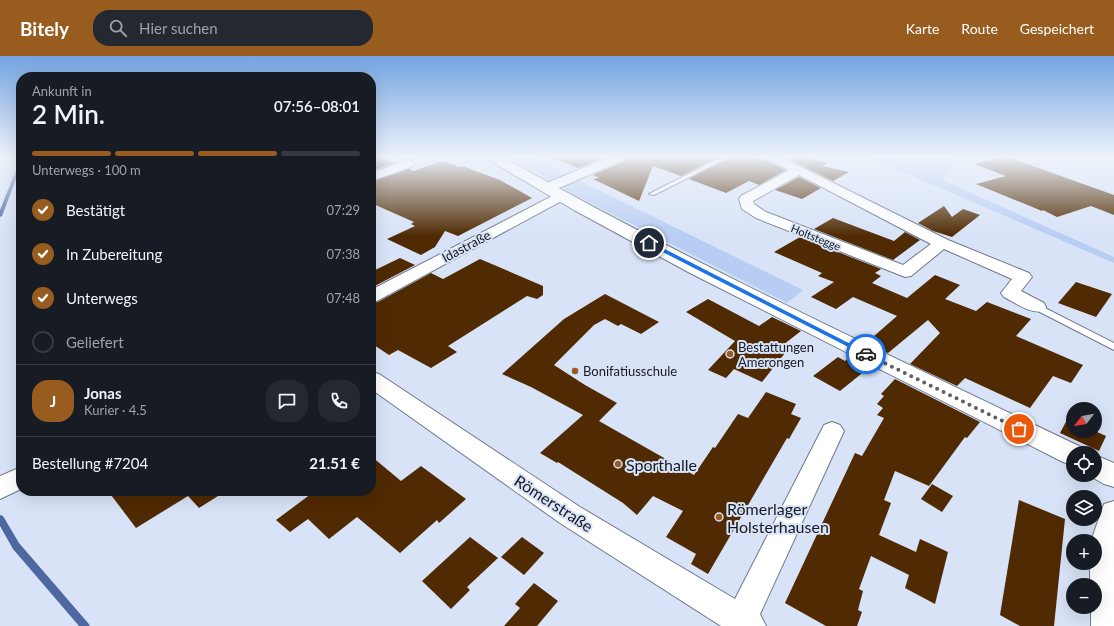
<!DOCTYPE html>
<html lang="de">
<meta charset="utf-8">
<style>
body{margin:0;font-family:Lato,sans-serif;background:#242831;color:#f1f3f6;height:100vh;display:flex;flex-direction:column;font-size:15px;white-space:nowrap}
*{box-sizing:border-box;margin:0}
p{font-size:13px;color:#9ea1a6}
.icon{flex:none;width:22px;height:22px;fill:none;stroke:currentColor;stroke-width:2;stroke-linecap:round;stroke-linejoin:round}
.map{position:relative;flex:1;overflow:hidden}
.panel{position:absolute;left:16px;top:16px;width:360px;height:424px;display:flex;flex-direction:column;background:#171b24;border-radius:16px;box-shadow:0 4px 16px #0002}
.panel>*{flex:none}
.needle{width:26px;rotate:239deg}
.controls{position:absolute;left:1066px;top:346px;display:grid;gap:8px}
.controls a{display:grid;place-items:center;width:36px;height:36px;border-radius:50%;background:#171b24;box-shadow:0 4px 16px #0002;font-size:20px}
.pin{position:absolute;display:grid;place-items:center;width:34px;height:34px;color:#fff;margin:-17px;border:2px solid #fff;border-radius:50%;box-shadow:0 1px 4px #0007}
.courier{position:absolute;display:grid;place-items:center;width:40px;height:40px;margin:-20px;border:3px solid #1a73e8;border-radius:50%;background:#fff;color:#222;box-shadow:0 1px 5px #0007}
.head em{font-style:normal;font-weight:600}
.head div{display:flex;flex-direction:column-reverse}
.head{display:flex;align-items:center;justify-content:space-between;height:68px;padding:0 16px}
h1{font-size:26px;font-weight:600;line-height:30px}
.bar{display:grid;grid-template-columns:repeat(4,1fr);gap:6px 4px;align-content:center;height:48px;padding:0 16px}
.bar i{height:5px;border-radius:3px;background:#363941}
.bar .active{background:#985c1f}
.bar p{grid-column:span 4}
.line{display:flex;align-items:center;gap:10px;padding:0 16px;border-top:1px solid #363941}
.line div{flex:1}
.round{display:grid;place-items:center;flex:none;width:42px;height:42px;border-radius:16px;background:#242831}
ol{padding:0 16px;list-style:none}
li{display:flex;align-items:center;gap:12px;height:44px}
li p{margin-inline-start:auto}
li .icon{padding:4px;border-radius:50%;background:#985c1f;color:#fff;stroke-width:4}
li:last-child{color:#9ea1a6}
li i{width:22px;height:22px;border:2px solid #363941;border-radius:50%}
header{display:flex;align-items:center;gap:24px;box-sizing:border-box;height:56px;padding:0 20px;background:#985c1f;color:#fff}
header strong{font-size:19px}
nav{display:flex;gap:22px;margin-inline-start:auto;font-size:14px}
.search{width:280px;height:36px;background:#242831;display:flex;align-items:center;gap:10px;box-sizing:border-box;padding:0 14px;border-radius:16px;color:#9ea1a6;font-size:15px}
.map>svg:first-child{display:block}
</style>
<header>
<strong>Bitely</strong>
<div class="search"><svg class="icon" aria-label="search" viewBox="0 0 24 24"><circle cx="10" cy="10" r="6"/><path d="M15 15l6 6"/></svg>Hier suchen</div>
<nav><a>Karte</a><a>Route</a><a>Gespeichert</a></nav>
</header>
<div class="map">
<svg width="1114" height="570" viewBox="0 0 1114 570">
<rect width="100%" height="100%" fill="#d8e3f7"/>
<g fill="#b8cdf3">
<path d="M 508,100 L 532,100 L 568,120 L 557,124 L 551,125 Z"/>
<path d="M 866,100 L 966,100 L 957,101 L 942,124 L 1114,201 L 1114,207 Z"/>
<path d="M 578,124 L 803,234 L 787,247 L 565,134 L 564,131 Z"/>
</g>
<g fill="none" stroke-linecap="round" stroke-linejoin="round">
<g fill="#4d68a0" fill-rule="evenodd">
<path d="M 20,104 L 21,104 L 21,110 L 2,160 L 0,161 L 0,154 Z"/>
<path d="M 0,459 L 3,460 L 19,487 L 88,567 L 90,570 L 79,570 L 13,493 L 0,470 Z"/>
</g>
</g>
<g fill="#4f2a02">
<path d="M 371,100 L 377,100 L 394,107 L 371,115 Z"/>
<path d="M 549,100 L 609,100 L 578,112 Z"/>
<path d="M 629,100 L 721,100 L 681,120 L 653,110 L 639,145 L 593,123 L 599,122 L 593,119 L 627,104 Z"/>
<path d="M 732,100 L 750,100 L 766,105 L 786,114 L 759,129 L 749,125 L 726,137 L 689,123 Z"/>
<path d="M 799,100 L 828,107 L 822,110 L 849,116 L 833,125 L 790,104 Z"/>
<path d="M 1005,100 L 1114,139 L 1114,159 L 1091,150 L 1057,161 L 1043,154 L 1042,155 L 976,128 L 1006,120 L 974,108 Z"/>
<path d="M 439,106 L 446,106 L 459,111 L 462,110 L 500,124 L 532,142 L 458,180 L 445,175 L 435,191 L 421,199 L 387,183 L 415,170 L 411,168 L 414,166 L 371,147 L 371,126 L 409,113 L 414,115 Z"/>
<path d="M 799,121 L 821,132 L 802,143 L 775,134 Z"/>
<path d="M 944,150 L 952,161 L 963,153 L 980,159 L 952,181 L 933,175 L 918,167 Z"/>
<path d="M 833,162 L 894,185 L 905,176 L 920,184 L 893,204 L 814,173 Z"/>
<path d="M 800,181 L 881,213 L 875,217 L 881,220 L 872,227 L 907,242 L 935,219 L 960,229 L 945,243 L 976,255 L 987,246 L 1031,263 L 1016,280 L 1083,309 L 1071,327 L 1053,320 L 1030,352 L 965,322 L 957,330 L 910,308 L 940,277 L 928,264 L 888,297 L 866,287 L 897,260 L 853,241 L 836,253 L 811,241 L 834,226 L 818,220 L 822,217 L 774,196 Z"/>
<path d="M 400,202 L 415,209 L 371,232 L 371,216 Z"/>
<path d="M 480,203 L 543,230 L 543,239 L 537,243 L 527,240 L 448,290 L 457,296 L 431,312 L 398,294 L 389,299 L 371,287 L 371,247 L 378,246 L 431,217 L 443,223 Z"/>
<path d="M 1076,226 L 1112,238 L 1096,261 L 1058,247 Z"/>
<path d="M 605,238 L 659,266 L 641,278 L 621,268 L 618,270 L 605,263 L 594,269 L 554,309 L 585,329 L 617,347 L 599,365 L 694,419 L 713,391 L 715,392 L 738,358 L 748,362 L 766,336 L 796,348 L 791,358 L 801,362 L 789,383 L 787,382 L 708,518 L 691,508 L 696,498 L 666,481 L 683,455 L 653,440 L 637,459 L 623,447 L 558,406 L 557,407 L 540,397 L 583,359 L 531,331 L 502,318 L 564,263 Z"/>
<path d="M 708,243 L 759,270 L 772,261 L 801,275 L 783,289 L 789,292 L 762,326 L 734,313 L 726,322 L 708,314 L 735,285 L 686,256 Z"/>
<path d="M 850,300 L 871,310 L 840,335 L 813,320 L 838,301 L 845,305 Z"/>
<path d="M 895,323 L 980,366 L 967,382 L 965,381 L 929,430 L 895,415 L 884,444 L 891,447 L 879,479 L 916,496 L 920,483 L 948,496 L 935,548 L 905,532 L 909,519 L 871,500 L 859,533 L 863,535 L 858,554 L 862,556 L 857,570 L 826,570 L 785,547 L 855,397 L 862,400 L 884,362 L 877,359 L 883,352 L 877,348 L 884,340 L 881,338 Z"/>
<path d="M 1068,362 L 1073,365 L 1073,375 L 1095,375 L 1106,380 L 1099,395 L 1060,377 Z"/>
<path d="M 371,400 L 401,425 L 421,410 L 466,443 L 439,467 L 437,464 L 400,497 L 357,461 L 329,483 L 308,463 L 290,476 L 276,464 L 315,435 L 371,435 Z"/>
<path d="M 932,428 L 953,440 L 942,456 L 921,443 Z"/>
<path d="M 108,435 L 226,435 L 199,452 L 188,440 L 136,472 Z"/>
<path d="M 1019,444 L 1065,463 L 1054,570 L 1020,570 L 1000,559 Z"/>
<path d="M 470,481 L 498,502 L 467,531 L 470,534 L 451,553 L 422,525 Z"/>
<path d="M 522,481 L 544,497 L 524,519 L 501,501 Z"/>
<path d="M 534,527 L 558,545 L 537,570 L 504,570 L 520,552 L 515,548 Z"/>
</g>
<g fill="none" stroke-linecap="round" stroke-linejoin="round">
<g stroke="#6e788a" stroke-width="2">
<g id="lane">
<path d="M 724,100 L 731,100 L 654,139 L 649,138 Z"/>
<path d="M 1037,248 L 1114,287 L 1114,294 L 1034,253 L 1032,251 Z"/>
</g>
</g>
<g stroke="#6e788a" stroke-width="2">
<g id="street">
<path d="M 612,100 L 628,100 L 626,103 L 552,135 L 542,135 L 540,132 L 542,129 Z"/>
<path d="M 764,100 L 779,100 L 948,184 L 1029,217 L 1032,221 L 1021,235 L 1044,247 L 1046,251 L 1044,255 C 1030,258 1016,247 1004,241 L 1001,237 L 1012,223 L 944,193 L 911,220 L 905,221 L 756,162 L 742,153 L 739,143 L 741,140 L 789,114 L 766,103 ZM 799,119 L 931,188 L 903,209 L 766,156 L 754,148 L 753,145 Z"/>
<path d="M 408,104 L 412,105 L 414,108 L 412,111 L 371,125 L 371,117 Z"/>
<path d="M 560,136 L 565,137 L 567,140 L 565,143 L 377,245 L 371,246 L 371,234 Z"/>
<path d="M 371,316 L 379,318 L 580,451 L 735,543 L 824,369 L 832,366 L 840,369 L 844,375 L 760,558 L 766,570 L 721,570 L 560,467 L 371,333 Z"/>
<path d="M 21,411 L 21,433 L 0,443 L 0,420 Z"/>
<path d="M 1114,445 L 1114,570 L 1091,570 L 1091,551 L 1095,551 L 1095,529 L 1090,529 L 1090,507 L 1095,507 L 1095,485 L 1091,485 L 1104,448 Z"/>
</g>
</g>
<g stroke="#6e788a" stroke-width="2">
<g id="secondary">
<path d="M 485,100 L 501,100 C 690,207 887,298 1083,392 L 1086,397 L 1073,397 L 1073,409 L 1063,406 L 690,217 L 574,154 L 487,103 Z"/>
<path d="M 1095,399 L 1114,407 L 1114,431 L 1104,428 L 1088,419 L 1095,419 Z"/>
</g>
</g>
<use href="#lane" fill="#fff" fill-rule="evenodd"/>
<use href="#street" fill="#fff" fill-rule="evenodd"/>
<use href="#secondary" fill="#fff" fill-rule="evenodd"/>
</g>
<linearGradient id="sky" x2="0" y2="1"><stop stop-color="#73a3e1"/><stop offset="0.56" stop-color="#edf2fb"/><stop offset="1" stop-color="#edf2fb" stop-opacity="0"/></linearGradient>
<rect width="1114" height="180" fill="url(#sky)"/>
<path fill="#1a73e8" d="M 647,186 L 651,186 L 870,298 L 864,299 L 647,188 Z"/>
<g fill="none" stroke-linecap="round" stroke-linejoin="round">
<path stroke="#5b606c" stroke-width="4" stroke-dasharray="0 7.2" d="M 866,298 L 1019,373"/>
</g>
<g fill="#985c1f" stroke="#d8e3f7" stroke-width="1.5">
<circle cx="730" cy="298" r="4"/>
<circle cx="575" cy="315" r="4"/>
<circle cx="618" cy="408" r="4"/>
<circle cx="719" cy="461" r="4"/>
</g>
<g text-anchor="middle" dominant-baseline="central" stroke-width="4" stroke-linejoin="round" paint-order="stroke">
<g font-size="11" fill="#171a21" stroke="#d8e3f7">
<text transform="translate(816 181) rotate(22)">Holtstegge</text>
</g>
<g font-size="13" fill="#171a21" stroke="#d8e3f7">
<text transform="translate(466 190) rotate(-28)">Idastraße</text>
</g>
<g font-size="13" fill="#171a21" stroke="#d8e3f7" text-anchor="start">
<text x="738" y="291">Bestattungen<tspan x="738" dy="15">Amerongen</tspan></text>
<text x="583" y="315">Bonifatiusschule</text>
</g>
<g font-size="16" fill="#171a21" stroke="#d8e3f7" text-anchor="start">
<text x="626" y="408">Sporthalle</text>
<text x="727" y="452">Römerlager<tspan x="727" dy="18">Holsterhausen</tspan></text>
</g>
<g font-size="16" fill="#171a21" stroke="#d8e3f7">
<text transform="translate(554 447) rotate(33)">Römerstraße</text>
</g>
</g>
</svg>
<div class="controls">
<a><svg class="needle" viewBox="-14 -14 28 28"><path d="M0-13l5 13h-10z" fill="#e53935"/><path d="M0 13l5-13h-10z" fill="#9ea1a6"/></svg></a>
<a><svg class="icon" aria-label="locate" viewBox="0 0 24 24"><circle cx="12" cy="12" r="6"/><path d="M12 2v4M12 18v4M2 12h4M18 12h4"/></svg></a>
<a><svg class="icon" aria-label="layers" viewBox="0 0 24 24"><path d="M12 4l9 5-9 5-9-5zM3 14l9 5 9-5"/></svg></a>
<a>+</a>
<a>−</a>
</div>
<div class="pin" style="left:1019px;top:373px;background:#ea580c"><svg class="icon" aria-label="bag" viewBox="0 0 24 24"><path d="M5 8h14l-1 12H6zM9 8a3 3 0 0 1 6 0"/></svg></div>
<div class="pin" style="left:649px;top:187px;background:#1f2937"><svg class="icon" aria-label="home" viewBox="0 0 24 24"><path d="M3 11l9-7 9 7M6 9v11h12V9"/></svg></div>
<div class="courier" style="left:866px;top:298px"><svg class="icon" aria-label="car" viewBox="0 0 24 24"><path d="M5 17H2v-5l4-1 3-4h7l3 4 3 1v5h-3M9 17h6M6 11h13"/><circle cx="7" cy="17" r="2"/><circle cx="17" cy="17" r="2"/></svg></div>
<section class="panel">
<div class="head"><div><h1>2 Min.</h1><p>Ankunft in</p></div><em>07:56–08:01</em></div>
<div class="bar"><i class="active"></i><i class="active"></i><i class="active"></i><i></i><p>Unterwegs · 100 m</p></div>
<ol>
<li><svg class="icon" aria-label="check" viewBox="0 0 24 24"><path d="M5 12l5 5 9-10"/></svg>Bestätigt<p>07:29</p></li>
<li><svg class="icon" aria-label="check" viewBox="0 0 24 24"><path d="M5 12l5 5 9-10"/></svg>In Zubereitung<p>07:38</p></li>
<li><svg class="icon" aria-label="check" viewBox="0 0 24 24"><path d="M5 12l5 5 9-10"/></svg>Unterwegs<p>07:48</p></li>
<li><i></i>Geliefert</li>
</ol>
<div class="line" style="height:72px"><b class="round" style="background:#985c1f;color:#fff">J</b><div><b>Jonas</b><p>Kurier · 4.5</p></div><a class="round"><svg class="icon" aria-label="chat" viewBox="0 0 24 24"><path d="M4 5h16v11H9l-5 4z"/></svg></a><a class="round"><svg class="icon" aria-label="phone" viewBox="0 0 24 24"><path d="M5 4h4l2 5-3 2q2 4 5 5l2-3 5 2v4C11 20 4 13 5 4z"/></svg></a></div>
<div class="line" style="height:52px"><div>Bestellung #7204</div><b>21.51 €</b></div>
</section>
</div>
